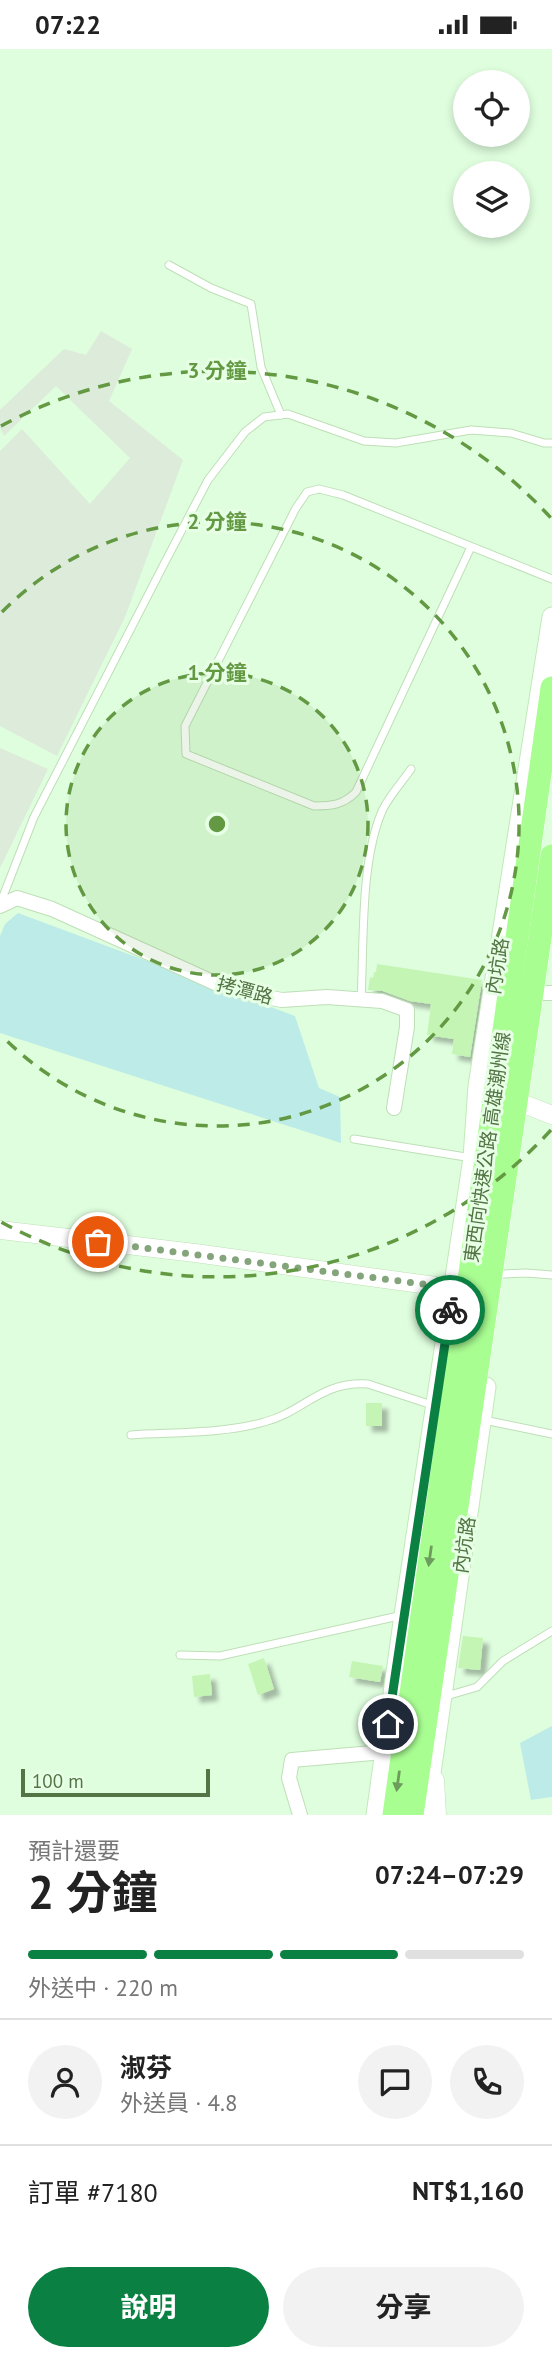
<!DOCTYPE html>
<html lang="zh-TW">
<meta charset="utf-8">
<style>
body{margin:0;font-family:"PT Sans","Noto Sans TC",sans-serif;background:#f2f2f2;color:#222;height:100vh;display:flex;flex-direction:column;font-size:26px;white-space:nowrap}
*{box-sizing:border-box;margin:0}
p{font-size:23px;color:#767676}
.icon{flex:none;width:38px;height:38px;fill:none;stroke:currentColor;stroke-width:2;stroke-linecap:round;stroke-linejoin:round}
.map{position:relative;height:1766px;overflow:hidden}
.details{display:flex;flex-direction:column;background:#fff;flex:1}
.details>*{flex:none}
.fabs{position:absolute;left:453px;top:21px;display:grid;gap:14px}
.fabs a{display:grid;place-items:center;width:77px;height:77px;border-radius:50%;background:#fff;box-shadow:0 4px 10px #0003;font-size:35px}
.scale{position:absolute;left:21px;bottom:18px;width:189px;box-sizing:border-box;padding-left:7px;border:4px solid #537445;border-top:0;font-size:19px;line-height:24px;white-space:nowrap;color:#537445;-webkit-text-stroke:5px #e7ffe5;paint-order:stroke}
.pin{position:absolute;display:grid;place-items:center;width:60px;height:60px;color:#fff;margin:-30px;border:4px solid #fff;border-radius:50%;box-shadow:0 2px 7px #0007}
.courier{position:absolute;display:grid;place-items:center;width:70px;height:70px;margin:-35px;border:5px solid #0b8043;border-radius:50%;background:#fff;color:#222;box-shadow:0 2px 9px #0007}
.headline em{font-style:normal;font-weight:700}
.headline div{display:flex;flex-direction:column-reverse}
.headline{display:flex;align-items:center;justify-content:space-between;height:119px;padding:0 28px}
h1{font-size:46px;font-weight:700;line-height:52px}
.bar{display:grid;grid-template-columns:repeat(4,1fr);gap:10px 7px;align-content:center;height:84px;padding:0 28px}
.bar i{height:9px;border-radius:5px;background:#e0e0e0}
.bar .selected{background:#0b8043}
.bar p{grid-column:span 4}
.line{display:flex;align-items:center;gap:18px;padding:0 28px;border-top:2px solid #e0e0e0}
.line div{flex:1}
.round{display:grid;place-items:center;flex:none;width:74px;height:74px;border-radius:37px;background:#f2f2f2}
.primary-button{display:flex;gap:14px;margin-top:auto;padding:14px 28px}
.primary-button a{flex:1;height:80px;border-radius:42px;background:#0b8043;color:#fff;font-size:28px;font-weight:700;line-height:80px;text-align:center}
.primary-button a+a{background:#f2f2f2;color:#222}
.status{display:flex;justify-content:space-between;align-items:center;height:49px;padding:0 35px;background:#fff;direction:ltr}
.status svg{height:19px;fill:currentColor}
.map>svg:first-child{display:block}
</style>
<div class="status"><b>07:22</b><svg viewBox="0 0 49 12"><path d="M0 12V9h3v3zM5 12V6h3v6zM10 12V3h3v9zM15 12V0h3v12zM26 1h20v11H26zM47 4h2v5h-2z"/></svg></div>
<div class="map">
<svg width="552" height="1766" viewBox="0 0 552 1766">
<defs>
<filter id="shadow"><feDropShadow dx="6" dy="6" stdDeviation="2" flood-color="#0004"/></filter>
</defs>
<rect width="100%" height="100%" fill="#dffede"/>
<g fill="#ddebda">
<path d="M 101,282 L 132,300 L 109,352 L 183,411 L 125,568 L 57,707 L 0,677 L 0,402 L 22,380 L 90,455 L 130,409 L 56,337 L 4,387 L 0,379 L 0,361 L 64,300 L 86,306 Z"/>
<path d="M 0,699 L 48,720 L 0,819 Z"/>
</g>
<g fill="#bcebe8">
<path d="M 18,864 L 295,967 L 319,1039 L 340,1048 L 341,1094 L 0,984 L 0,887 L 5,875 Z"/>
<path d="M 552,1677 L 552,1748 L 531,1751 L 520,1694 Z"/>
</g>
<g fill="#c5f5b4" filter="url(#shadow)">
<path d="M 377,915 L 482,931 L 470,1008 L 452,1005 L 454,990 L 427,986 L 431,955 L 410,952 L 383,942 L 368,941 L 370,928 L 373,929 L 374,923 L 376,923 Z"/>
<rect x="366" y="1354" width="16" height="23"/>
<path d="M 463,1587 L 483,1589 L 480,1621 L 458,1619 Z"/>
<path d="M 264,1609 L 274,1640 L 258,1646 L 248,1615 Z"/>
<path d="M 352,1612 L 383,1617 L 380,1633 L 349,1628 Z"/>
<path d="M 210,1625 L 212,1646 L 194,1648 L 192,1627 Z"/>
</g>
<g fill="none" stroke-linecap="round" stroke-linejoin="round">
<g stroke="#bedfb7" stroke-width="9">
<g id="service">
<path d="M 169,216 L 211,239 L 251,255 L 261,318 L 281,366"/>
<path d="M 471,498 L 356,743 C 343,756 332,757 314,757 L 186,705 L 185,677 L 296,459 L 307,443 L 319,440 L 343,446 L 552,530"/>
<path d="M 0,855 L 34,768 L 163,517 L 208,431 L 245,383 L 264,368 L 288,365 L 364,392 L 396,394 L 471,381 L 511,384 L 544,394 L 552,394"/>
<path d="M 361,951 C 364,895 360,810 383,760 C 390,746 402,733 411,720"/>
<path d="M 354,1090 L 472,1109"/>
<path d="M 502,1225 L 526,1224 L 552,1226"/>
<path d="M 484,1371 L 552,1385"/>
<path d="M 131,1386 C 175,1383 221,1385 264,1373 C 304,1363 320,1332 368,1335 L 432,1356"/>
<path d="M 180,1606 L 220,1607 L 403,1566"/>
<path d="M 443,1648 L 477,1638 L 503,1612 L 552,1582"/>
</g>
</g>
<g stroke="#bedfb7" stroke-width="16">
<g id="minor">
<path d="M 0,857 L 17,849 L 52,860 L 217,935 L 260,947 L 282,951 L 327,948 L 382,952 L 407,961 L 407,978 L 394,1059"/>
<path d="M 539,944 L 552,944"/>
<path d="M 300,1766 L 289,1729 L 292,1711 L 384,1703"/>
</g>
</g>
<g stroke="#bedfb7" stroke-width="19">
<g id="tertiary">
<path d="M 506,1048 L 552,1066"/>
<path d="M 0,1181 L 195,1204 L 465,1241"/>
<path d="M 435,1731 L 437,1766"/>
</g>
</g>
<g stroke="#c2e9b9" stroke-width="21">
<g id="secondary">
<path d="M 376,1766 L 404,1566 L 473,1109 L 478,1037 L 552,568"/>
<path d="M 425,1766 L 486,1338"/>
</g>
</g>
<use href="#service" stroke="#fff" stroke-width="7"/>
<use href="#minor" stroke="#fff" stroke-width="14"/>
<use href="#tertiary" stroke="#fff" stroke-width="18"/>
<use href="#secondary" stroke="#fff" stroke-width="19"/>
<g stroke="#fff" stroke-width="24" stroke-linecap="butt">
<g id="trunk-bridge">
<path d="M 394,1766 L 552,639"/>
<path d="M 412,1766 L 552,807"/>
</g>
</g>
<use href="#trunk-bridge" stroke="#a9fe92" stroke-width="23"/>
</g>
<defs><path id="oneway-solid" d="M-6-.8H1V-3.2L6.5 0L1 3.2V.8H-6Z" transform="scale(1.75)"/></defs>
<g fill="#6d9d5c">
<use href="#oneway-solid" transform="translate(430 1507) rotate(98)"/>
<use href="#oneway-solid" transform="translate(398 1732) rotate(98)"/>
</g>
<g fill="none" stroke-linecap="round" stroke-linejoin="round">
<path stroke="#84a47b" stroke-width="7" stroke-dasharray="0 12.6" d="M 98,1193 L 453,1239 L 450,1261"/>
<path stroke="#0b8043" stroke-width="9" d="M 388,1675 L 450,1261"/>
</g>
<circle cx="217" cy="775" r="151" fill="#639942" fill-opacity=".12"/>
<g fill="none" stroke="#639942" stroke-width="3.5" stroke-dasharray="12 9">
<circle cx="217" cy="775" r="151"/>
<path d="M2 563A302 302 0 1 1 2 987"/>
<path d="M551 1081A453 453 0 0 1 1 1173M1 377A453 453 0 0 1 551 469"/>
</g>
<g text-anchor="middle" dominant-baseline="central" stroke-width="6" stroke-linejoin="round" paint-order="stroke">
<g font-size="19" fill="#537445" stroke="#e7ffe5">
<text transform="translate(497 917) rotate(-81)">內坑路</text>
<text transform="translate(245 941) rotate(15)">拷潭路</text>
<text transform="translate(487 1098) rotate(-82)">東西向快速公路 高雄潮州線</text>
<text transform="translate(464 1496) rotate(-82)">內坑路</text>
</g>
</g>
<circle cx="217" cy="775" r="10" fill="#639942" stroke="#e7ffe5" stroke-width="3.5"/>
<g font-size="21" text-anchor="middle" font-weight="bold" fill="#639942" stroke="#e7ffe5" stroke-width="6" stroke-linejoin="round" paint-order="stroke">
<text x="217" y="329">3 分鐘</text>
<text x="217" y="480">2 分鐘</text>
<text x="217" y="631">1 分鐘</text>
</g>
</svg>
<div class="fabs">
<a><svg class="icon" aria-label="locate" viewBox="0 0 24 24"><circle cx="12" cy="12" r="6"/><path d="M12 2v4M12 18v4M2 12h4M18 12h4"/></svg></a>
<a><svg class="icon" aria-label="layers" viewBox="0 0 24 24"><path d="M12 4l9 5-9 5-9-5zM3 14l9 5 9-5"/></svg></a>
</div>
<div class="scale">100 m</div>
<div class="pin" style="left:98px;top:1193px;background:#ea580c"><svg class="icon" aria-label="bag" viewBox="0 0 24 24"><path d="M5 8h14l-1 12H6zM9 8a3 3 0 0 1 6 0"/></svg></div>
<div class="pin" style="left:388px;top:1675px;background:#1f2937"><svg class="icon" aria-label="home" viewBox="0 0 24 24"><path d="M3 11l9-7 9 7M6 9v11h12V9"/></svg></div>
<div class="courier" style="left:450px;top:1261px"><svg class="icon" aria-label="bike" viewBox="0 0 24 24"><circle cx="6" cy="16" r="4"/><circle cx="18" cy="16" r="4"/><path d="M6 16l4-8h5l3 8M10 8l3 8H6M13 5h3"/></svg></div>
</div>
<section class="details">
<div class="headline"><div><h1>2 分鐘</h1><p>預計還要</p></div><em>07:24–07:29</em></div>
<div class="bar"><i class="selected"></i><i class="selected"></i><i class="selected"></i><i></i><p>外送中 · 220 m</p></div>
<div class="line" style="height:126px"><a class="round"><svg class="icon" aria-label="person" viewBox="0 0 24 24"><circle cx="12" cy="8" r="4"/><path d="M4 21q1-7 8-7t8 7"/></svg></a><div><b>淑芬</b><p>外送員 · 4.8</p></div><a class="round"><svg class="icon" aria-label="chat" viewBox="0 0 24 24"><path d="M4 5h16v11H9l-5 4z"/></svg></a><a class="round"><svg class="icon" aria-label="phone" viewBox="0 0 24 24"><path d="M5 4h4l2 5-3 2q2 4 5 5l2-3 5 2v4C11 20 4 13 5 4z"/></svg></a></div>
<div class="line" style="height:91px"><div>訂單 #7180</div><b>NT$1,160</b></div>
<div class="primary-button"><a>說明</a><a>分享</a></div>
</section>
